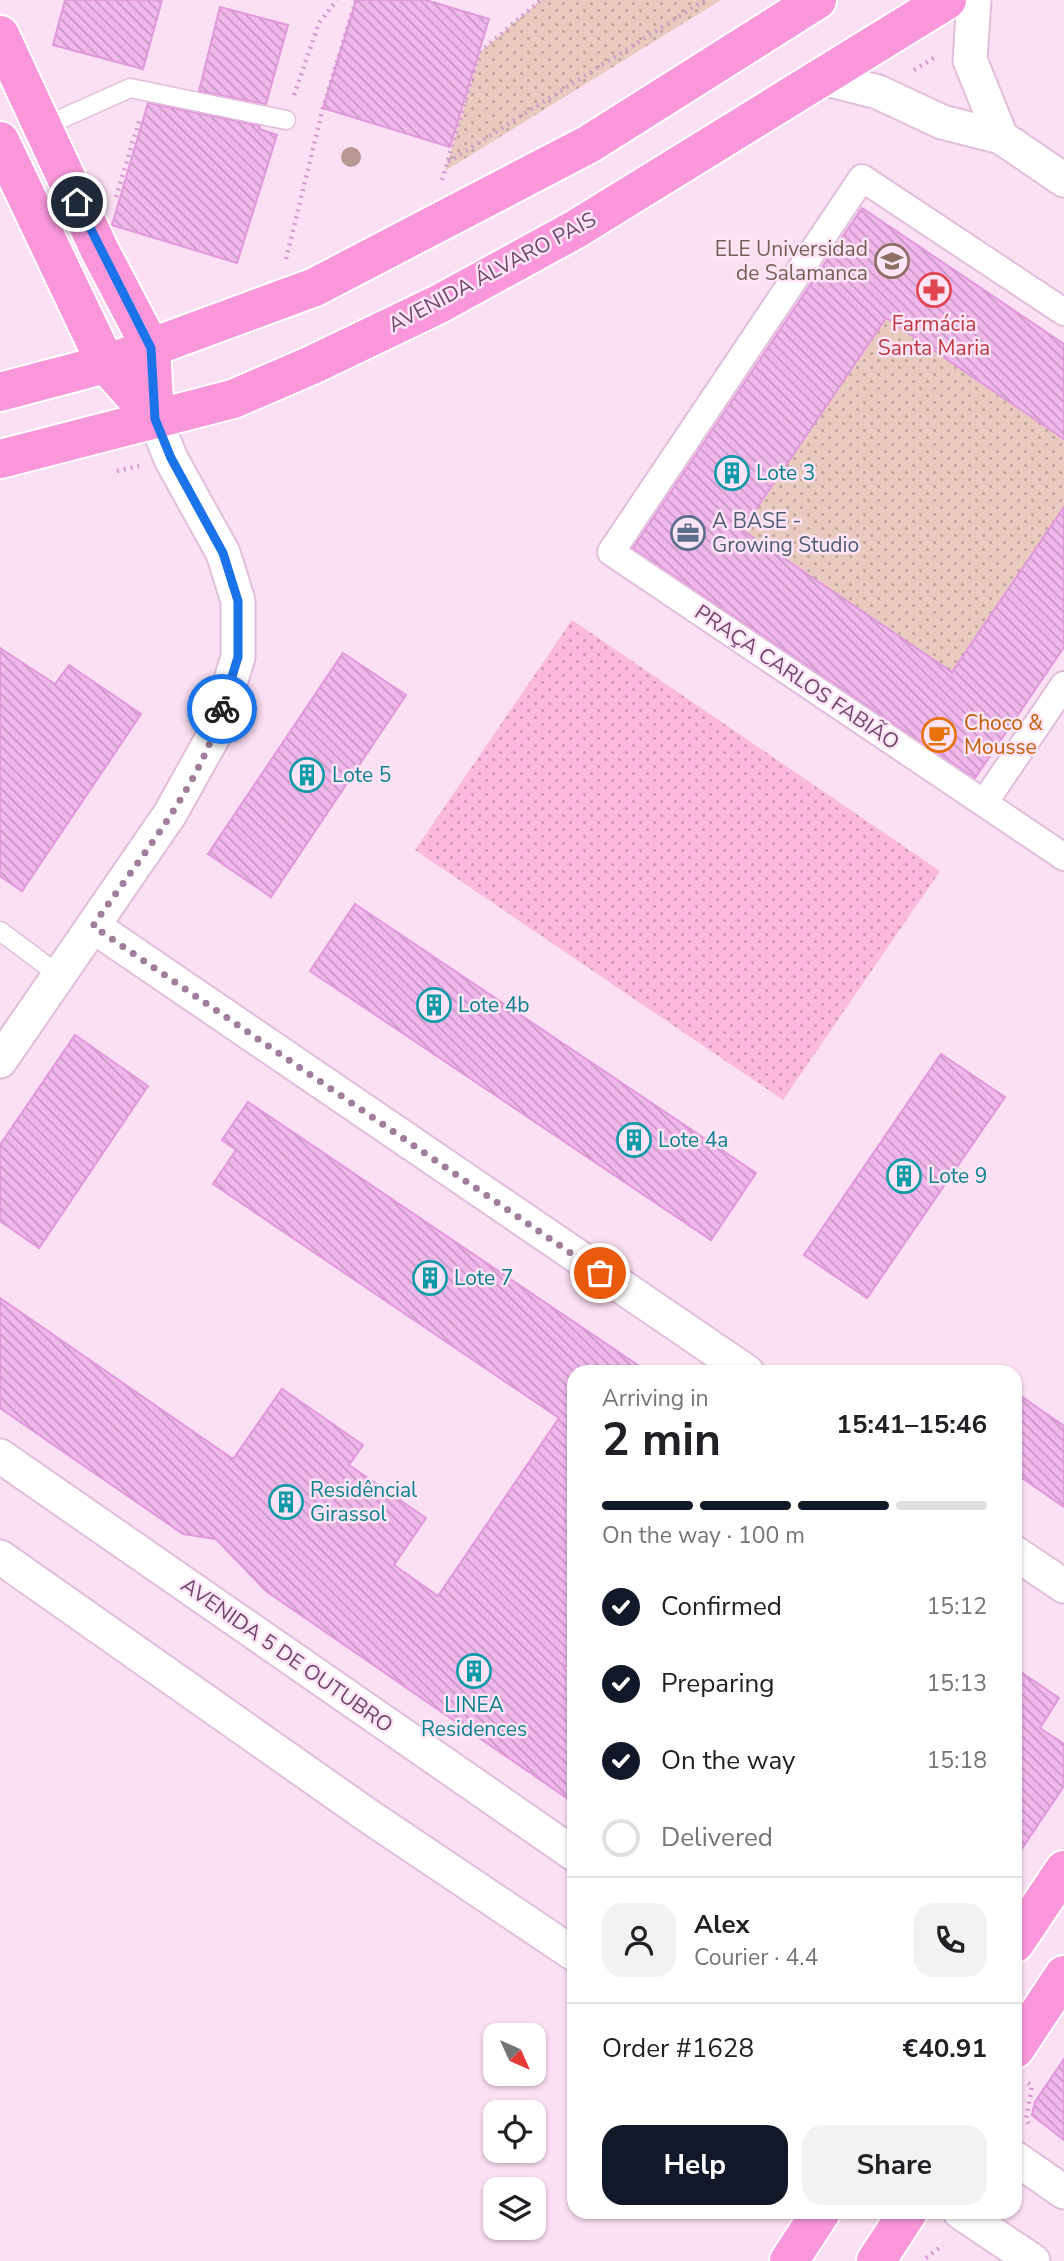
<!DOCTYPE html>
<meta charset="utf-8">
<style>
body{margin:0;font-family:"Nunito Sans",sans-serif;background:#f2f2f2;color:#202124;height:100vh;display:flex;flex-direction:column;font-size:26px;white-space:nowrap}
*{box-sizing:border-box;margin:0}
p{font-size:23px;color:#757577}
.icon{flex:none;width:38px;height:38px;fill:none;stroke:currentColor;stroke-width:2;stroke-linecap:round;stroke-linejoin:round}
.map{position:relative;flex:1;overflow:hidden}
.sheet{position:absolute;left:567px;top:1365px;width:455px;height:854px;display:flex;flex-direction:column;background:#fff;border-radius:21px;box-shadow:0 2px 5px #0004}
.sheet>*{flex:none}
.needle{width:46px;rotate:135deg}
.fabs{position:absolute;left:483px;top:2023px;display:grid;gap:14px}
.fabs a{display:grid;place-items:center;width:63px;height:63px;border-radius:14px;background:#fff;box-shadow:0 2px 5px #0004;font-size:35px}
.pin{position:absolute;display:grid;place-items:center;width:60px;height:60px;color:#fff;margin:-30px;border:4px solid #fff;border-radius:50%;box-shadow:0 2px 7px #0007}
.courier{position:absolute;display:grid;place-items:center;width:70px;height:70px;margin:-35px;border:5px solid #1a73e8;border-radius:50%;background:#fff;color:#222;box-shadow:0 2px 9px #0007}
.overview em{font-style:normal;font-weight:700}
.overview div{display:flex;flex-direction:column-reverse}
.overview{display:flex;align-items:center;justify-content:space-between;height:119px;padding:0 35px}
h1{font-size:46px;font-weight:700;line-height:52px}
.bar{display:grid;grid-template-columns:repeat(4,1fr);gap:10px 7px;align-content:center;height:84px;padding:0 35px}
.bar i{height:9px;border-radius:5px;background:#e0e0e0}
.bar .selected{background:#111827}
.bar p{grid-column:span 4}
.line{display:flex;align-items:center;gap:18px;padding:0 35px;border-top:2px solid #e0e0e0}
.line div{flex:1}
.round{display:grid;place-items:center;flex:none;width:74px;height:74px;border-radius:21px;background:#f2f2f2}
ol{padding:0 35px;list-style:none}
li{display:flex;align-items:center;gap:21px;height:77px}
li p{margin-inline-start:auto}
li .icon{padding:7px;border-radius:50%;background:#111827;color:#fff;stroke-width:4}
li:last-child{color:#757577}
li i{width:38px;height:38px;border:4px solid #e0e0e0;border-radius:50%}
.primary-button{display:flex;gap:14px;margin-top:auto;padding:14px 35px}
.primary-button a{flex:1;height:80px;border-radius:21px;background:#111827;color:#fff;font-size:28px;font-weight:700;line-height:80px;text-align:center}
.primary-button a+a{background:#f2f2f2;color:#202124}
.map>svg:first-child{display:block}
</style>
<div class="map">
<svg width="1064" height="2261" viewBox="0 0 1064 2261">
<defs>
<pattern id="sand-dots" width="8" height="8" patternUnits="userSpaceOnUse" patternTransform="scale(1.75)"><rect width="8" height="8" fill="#fbb9dc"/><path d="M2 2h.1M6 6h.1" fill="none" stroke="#d098b7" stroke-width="1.8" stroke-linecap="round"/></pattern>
<pattern id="garden-dots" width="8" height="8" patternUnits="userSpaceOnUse" patternTransform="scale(1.75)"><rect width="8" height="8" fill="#e8cabe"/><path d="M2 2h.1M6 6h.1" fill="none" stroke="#c0a69f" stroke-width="1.8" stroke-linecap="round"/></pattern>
<pattern id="building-back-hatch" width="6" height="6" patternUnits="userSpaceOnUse" patternTransform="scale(1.75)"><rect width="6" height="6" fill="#f0b7eb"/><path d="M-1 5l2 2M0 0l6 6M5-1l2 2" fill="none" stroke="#c797c3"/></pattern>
</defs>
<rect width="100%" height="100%" fill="#fbdff3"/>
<path fill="url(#sand-dots)" d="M 572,620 L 940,871 L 783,1100 L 415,850 Z"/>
<g fill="url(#garden-dots)">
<path d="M 541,0 L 721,0 L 445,171 L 480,52 Z"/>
<path d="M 886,318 L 1064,439 L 1064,507 L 952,672 L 742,530 Z"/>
</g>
<g fill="url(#building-back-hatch)" stroke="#e298dd" stroke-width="2">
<path d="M 65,0 L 162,0 L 143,69 L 53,45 Z"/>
<path d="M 356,0 L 426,0 L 489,19 L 450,147 L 323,108 Z"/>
<path d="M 220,7 L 288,25 L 266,104 L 199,91 Z"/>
<path d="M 148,103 L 260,126 L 259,129 L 277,135 L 237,263 L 112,225 Z"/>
<path d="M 862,208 L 1064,344 L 1064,439 L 886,318 L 742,530 L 952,672 L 1064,507 L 1064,647 L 975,778 L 633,548 Z"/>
<path d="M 0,648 L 55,684 L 69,665 L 141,714 L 22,891 L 0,876 Z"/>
<path d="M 343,653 L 406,695 L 271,897 L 208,854 Z"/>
<path d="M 355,904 L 756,1173 L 711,1240 L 310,971 Z"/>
<path d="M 75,1035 L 148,1086 L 39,1248 L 0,1221 L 0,1145 Z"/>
<path d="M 941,1054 L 1005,1097 L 867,1298 L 804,1255 Z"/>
<path d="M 248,1102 L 648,1372 L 574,1372 L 574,1654 L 564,1669 L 574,1676 L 574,1803 L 266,1591 L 216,1539 L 183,1534 L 0,1408 L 0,1298 L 233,1459 L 282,1389 L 363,1445 L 349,1465 L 426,1518 L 394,1565 L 438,1596 L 559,1418 L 213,1184 L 236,1150 L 222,1140 Z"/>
<path d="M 1015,1392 L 1064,1426 L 1064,1507 L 1015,1473 Z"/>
<path d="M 1015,1668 L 1059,1698 L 1040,1728 L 1064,1744 L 1064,1786 L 1015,1859 Z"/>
<path d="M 1064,2059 L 1064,2140 L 1032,2115 L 1035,2102 Z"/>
</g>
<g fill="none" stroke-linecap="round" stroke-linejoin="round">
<g stroke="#e1bedb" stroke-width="21">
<g id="service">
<path d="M 43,127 L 130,88 L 286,120"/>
<path d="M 0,931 L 59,975"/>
</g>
</g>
<g stroke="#e1bedb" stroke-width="30">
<g id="pedestrian">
<path d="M 1064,312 L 862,178 L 611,552 L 1064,857"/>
<path d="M 984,803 L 1064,685"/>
</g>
</g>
<g stroke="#e1bedb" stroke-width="37">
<g id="minor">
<path d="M 974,0 L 970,60 L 1001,137"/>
<path d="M 823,78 L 878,92 L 942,122 L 1001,137 L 1064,180"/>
<path d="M 93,926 L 747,1372"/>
<path d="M 0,1061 L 170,814 L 214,735 L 238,657 L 238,601 L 223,553 L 171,459 L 155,419"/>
<path d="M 0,1456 L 574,1854"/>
<path d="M 1015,1553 L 1064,1586"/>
<path d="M 0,1557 L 367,1815 L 574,1954"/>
<path d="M 1015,2158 L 1064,2192"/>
<path d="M 960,2212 L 1033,2261"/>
</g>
</g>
<g stroke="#fff" stroke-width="42">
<g id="primary">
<path d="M 0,35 L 100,251 L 151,348 L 155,419"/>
<path d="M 0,141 L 106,364 L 155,419"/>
<path d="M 0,392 L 106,364 L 315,287 L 589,144 L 817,0"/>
<path d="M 0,459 L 233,399 L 312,365 L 439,304 L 576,229 L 947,0"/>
<path d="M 1015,1943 L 1064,1870"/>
<path d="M 1015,2049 L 1064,1975"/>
<path d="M 789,2261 L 821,2212"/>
<path d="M 876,2261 L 908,2212"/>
</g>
</g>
<g stroke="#d49bcf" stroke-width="4.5" stroke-dasharray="2 5" stroke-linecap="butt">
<path d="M 426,0 L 432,0"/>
<path d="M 914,70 L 937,56"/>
<path d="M 294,95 L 319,23 L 337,0"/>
<path d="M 448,162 L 705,0"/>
<path d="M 442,180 L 480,52 L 541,0"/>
<path d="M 116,197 L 140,118"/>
<path d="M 286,259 L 323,108 L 356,0"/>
<path d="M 117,471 L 139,466"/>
<path d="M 1028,2083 L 1032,2086 L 1026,2119 L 1030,2126"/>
<path d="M 926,2258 L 943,2245"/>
</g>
<use href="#service" stroke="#fff" stroke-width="18"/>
<use href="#pedestrian" stroke="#fff" stroke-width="26"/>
<use href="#minor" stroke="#fff" stroke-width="33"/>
<use href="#primary" stroke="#f997da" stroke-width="38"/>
</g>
<circle fill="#b89893" cx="351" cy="157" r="10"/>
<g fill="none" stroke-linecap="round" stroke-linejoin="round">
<path stroke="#a17d9d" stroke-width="7" stroke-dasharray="0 12.6" d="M 222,709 C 199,789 139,858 93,926 L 600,1273"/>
<path stroke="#1a73e8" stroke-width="9" d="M 77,202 L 151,348 L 155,419 L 171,458 L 223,553 L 238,601 L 238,657 L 222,709"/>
</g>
<defs>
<g id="school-ring" transform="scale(1.75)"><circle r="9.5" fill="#ffe4f7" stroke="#8d6e63" stroke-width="1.5"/><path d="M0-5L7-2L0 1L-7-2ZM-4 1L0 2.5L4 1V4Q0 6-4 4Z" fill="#8d6e63"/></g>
<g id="pharmacy-ring" transform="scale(1.75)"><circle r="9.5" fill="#ffe4f7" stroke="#e0444e" stroke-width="1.5"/><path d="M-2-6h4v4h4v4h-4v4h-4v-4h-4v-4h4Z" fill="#e0444e"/></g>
<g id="building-ring" transform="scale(1.75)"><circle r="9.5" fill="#ffe4f7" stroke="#0f9aa8" stroke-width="1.5"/><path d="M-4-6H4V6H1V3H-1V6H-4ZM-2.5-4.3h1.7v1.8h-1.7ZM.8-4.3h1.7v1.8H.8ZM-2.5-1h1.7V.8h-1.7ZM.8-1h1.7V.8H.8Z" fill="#0f9aa8"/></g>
<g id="office-ring" transform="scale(1.75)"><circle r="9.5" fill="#ffe4f7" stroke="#5c6f8a" stroke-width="1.5"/><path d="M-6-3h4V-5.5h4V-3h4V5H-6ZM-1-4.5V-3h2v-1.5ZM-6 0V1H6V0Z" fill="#5c6f8a"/></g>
<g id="cafe-ring" transform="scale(1.75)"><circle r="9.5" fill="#ffe4f7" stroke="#e8710a" stroke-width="1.5"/><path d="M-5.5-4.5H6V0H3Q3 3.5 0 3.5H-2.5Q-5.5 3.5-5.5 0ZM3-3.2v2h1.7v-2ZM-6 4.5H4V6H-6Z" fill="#e8710a"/></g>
</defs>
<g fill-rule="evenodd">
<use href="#school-ring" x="892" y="261"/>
<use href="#pharmacy-ring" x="934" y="290"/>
<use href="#building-ring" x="732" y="473"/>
<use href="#office-ring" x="688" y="533"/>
<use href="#cafe-ring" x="939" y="735"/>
<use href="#building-ring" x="307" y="775"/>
<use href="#building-ring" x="434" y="1005"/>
<use href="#building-ring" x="634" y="1140"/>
<use href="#building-ring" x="904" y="1176"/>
<use href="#building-ring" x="430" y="1278"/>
<use href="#building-ring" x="286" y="1502"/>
<use href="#building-ring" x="474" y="1671"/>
</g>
<g text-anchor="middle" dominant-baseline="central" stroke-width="5" stroke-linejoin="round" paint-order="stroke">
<g font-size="21" fill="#785e54" stroke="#ffe4f7" text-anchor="end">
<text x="868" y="249">ELE Universidad<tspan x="868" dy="24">de Salamanca</tspan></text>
</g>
<g font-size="21" fill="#70486e" stroke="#ffe4f7">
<text transform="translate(492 272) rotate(-28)">AVENIDA ÁLVARO PAIS</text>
<text transform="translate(797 677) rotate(34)">PRAÇA CARLOS FABIÃO</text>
<text transform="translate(287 1655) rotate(35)">AVENIDA 5 DE OUTUBRO</text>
</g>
<g font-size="21" fill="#be3a42" stroke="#ffe4f7">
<text x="934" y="324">Farmácia<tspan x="934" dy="24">Santa Maria</tspan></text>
</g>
<g font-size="21" fill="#0d838f" stroke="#ffe4f7" text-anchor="start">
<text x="756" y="473">Lote 3</text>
<text x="332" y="775">Lote 5</text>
<text x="458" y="1005">Lote 4b</text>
<text x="658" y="1140">Lote 4a</text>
<text x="928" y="1176">Lote 9</text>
<text x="454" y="1278">Lote 7</text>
<text x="310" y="1490">Residêncial<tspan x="310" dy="24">Girassol</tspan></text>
<text x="474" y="1705" text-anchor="middle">LINEA<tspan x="474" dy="24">Residences</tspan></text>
</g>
<g font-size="21" fill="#4e5e75" stroke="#ffe4f7" text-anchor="start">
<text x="712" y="521">A BASE -<tspan x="712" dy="24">Growing Studio</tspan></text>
</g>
<g font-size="21" fill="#c56008" stroke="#ffe4f7" text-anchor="start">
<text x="964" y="723">Choco &amp;<tspan x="964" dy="24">Mousse</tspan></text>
</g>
</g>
</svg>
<div class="fabs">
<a><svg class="needle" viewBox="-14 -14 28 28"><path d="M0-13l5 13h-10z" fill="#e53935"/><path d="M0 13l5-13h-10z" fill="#757577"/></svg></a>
<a><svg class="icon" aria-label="locate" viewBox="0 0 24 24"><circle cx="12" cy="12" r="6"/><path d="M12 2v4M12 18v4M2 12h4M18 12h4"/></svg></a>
<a><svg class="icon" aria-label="layers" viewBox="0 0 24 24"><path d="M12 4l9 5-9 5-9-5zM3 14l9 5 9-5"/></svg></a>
</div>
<div class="pin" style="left:600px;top:1273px;background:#ea580c"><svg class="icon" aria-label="bag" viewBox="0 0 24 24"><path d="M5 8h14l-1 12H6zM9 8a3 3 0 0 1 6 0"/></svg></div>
<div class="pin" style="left:77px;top:202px;background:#1f2937"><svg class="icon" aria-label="home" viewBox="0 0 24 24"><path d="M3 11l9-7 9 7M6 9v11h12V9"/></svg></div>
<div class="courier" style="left:222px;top:709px"><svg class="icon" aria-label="bike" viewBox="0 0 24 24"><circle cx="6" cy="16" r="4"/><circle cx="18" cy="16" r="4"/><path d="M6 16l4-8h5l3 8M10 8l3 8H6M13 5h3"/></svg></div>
<section class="sheet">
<div class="overview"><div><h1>2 min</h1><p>Arriving in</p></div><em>15:41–15:46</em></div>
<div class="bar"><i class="selected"></i><i class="selected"></i><i class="selected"></i><i></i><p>On the way · 100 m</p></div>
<ol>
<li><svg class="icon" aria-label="check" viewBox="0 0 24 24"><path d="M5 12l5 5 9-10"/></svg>Confirmed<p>15:12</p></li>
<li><svg class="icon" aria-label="check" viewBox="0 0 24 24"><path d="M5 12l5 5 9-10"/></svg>Preparing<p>15:13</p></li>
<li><svg class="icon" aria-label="check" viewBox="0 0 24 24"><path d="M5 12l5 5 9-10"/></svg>On the way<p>15:18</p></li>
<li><i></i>Delivered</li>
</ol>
<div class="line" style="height:126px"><a class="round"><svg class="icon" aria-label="person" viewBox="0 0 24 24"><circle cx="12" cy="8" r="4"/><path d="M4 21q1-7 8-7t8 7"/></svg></a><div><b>Alex</b><p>Courier · 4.4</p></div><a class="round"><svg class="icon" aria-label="phone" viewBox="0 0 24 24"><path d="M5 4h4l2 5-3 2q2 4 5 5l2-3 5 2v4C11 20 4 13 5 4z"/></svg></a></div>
<div class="line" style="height:91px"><div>Order #1628</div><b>€40.91</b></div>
<div class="primary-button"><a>Help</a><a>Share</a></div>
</section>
</div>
